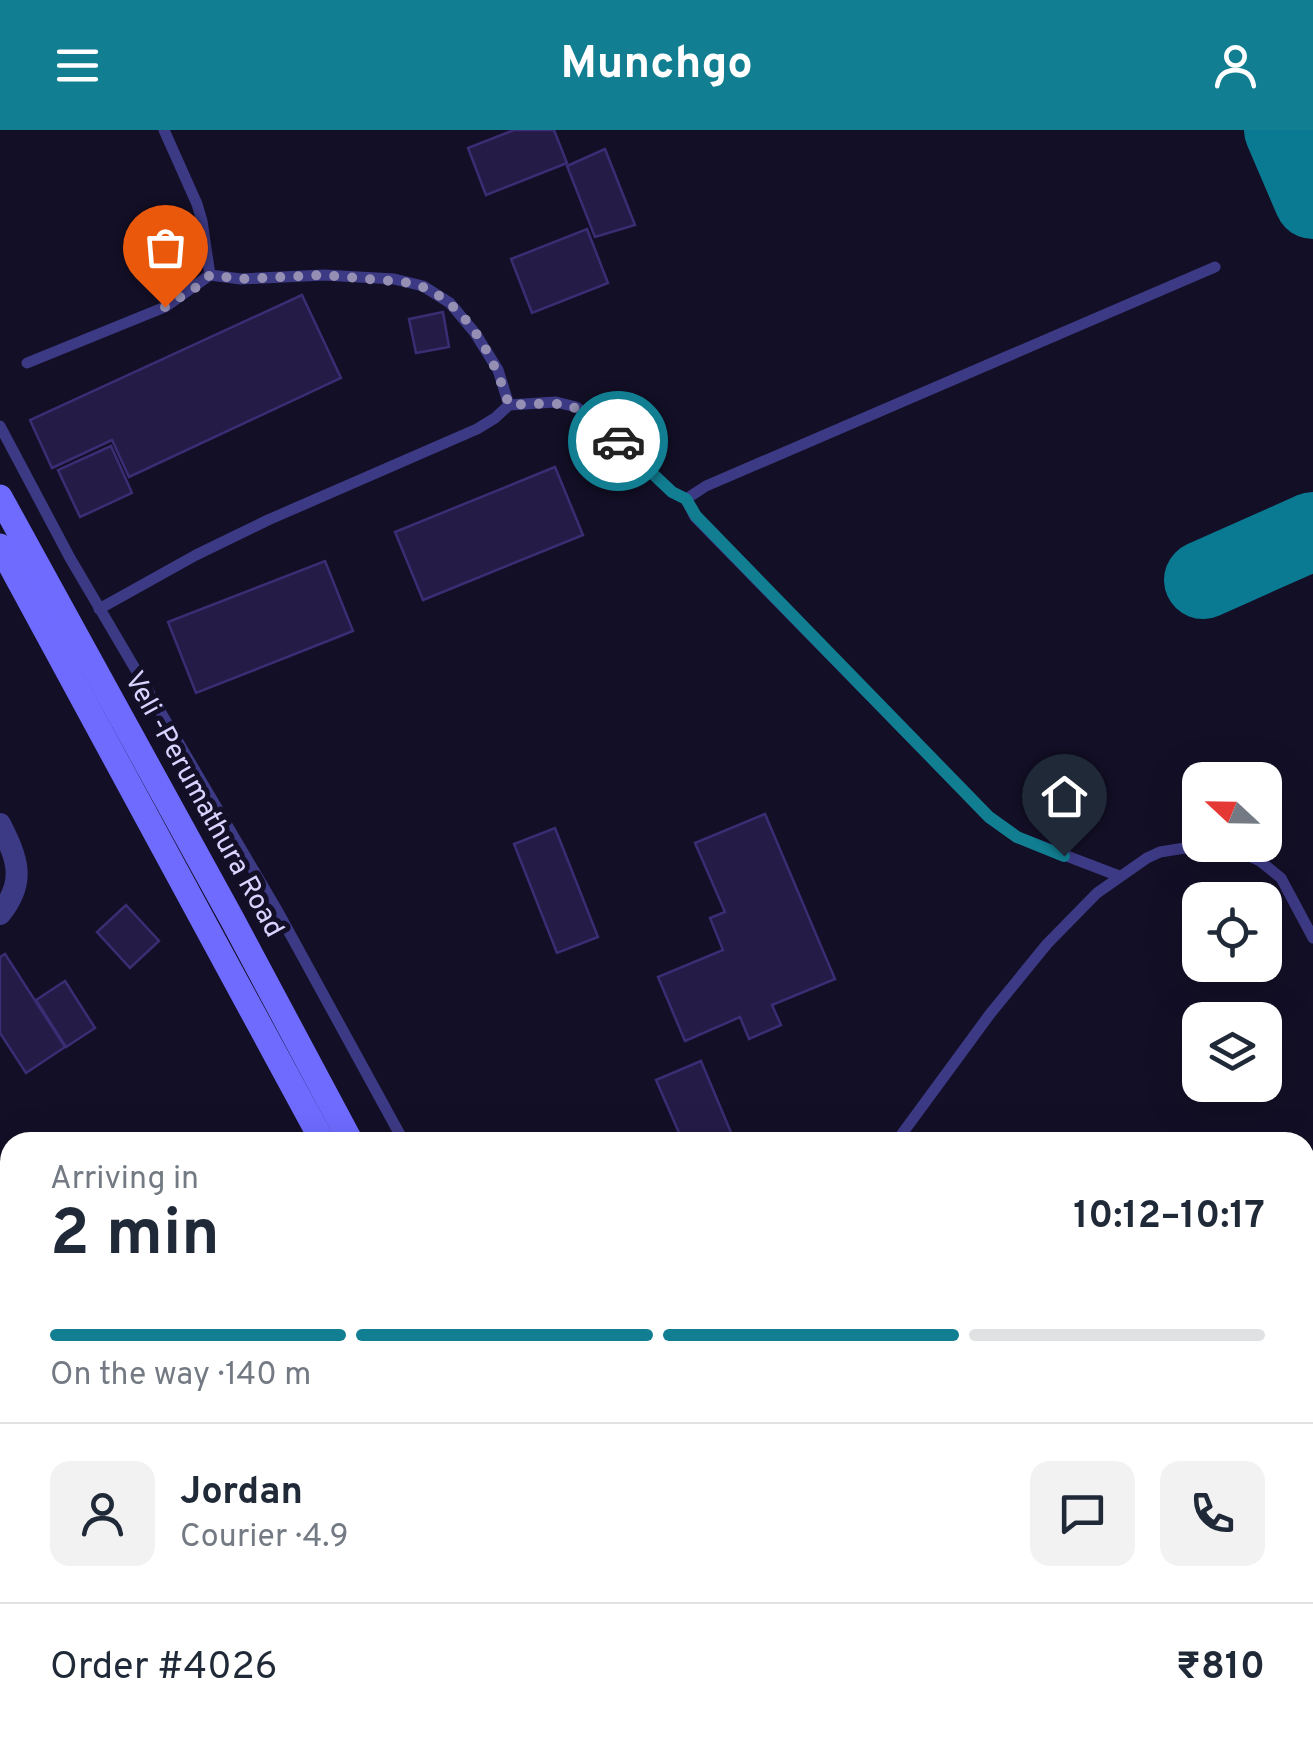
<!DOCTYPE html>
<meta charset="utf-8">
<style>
body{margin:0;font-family:Overpass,sans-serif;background:#f2f2f3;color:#1f2937;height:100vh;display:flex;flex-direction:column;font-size:38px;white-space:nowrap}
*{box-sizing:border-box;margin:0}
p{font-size:32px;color:#747a83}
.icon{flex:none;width:55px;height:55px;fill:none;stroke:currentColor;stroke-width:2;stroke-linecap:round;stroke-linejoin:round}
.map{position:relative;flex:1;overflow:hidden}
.panel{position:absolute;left:0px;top:1002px;width:1315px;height:622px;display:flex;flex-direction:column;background:#fff;border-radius:30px 30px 0 0;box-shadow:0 10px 40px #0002}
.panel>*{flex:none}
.needle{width:65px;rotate:292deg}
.tools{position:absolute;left:1182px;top:632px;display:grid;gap:20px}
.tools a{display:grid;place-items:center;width:100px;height:100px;border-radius:20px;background:#fff;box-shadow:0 10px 40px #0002;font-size:50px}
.pin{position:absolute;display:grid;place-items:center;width:85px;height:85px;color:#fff;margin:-102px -42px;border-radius:50% 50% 50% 0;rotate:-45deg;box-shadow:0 0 10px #0007}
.pin .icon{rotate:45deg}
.courier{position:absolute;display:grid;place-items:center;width:100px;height:100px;margin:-50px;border:8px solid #117e91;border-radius:50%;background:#fff;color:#222;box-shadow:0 2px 12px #0007}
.summary em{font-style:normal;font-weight:700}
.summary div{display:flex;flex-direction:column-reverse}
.summary{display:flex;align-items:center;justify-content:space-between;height:170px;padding:0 50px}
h1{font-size:65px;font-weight:700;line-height:75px}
.bar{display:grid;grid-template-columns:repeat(4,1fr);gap:15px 10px;align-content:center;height:120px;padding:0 50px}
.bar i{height:12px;border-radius:8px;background:#e0e1e3}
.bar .current{background:#117e91}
.bar p{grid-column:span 4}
.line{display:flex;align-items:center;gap:25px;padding:0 50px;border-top:2px solid #e0e1e3}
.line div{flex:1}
.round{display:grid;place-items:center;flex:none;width:105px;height:105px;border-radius:20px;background:#f2f2f3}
header{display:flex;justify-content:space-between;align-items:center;height:130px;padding:0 50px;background:#117e91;color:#fff;font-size:45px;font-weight:700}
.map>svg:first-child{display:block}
</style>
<header><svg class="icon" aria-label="menu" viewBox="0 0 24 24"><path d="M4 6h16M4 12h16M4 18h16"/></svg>Munchgo<svg class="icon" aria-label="person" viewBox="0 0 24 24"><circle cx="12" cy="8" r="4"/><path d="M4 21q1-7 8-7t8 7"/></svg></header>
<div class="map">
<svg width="1313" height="1624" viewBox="0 0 1313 1624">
<rect width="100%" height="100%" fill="#130f26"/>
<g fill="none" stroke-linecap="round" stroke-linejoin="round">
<g stroke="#0a7a92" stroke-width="78">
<path d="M 1283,0 L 1313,70"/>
<path d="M 1203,450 L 1313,401"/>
</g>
</g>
<g fill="#241b47" stroke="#3b2d73" stroke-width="2.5">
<path d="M 514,0 L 554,0 L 567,33 L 486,65 L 468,18 Z"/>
<path d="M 605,19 L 635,95 L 595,107 L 567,36 Z"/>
<path d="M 587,99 L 608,153 L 532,183 L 511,129 Z"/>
<path d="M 302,165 L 341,248 L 129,347 L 112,310 L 52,338 L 30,290 Z"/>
<path d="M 443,182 L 449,217 L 416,223 L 409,189 Z"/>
<path d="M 111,316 L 132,363 L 80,387 L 58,340 Z"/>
<path d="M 555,337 L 583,405 L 423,470 L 395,402 Z"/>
<path d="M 325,431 L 353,501 L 196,563 L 168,492 Z"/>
<path d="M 765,684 L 835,849 L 772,875 L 781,895 L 749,909 L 740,887 L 685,911 L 658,847 L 723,820 L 710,788 L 725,782 L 695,713 Z"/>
<path d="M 555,698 L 598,807 L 557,823 L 514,714 Z"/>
<path d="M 126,775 L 159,811 L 130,838 L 97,802 Z"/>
<path d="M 5,824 L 65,917 L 26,943 L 0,903 L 0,827 Z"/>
<path d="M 65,851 L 95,898 L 66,917 L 36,870 Z"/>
<path d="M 701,931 L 735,1012 L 683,1012 L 656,950 Z"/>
<path d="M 10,1191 L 10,1225 L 0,1225 L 0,1192 Z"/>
</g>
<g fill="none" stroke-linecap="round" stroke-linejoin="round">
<g stroke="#3d3a85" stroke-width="11">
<path d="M 164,0 L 197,74 L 202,91 L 210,145"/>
<path d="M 27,233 L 165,177 L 210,145 L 241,149 L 324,145 L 394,149 L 423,156 L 450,173 L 475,203 L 498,240 L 509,275"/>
<path d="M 0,296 L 70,428 L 277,780 L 404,1012"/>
<path d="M 686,369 L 706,356 L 1215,137"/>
<path d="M 99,479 L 196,425 L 268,390 L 477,299 L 495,288 L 509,275 L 556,272 L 576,277 L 597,291 L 672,362 L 686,369 L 695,387 L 989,687 L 1017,707 L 1119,746"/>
<path d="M 896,1012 L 990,884 L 1047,814 L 1097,763 L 1147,728 L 1160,722 L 1197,716 L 1227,719 L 1245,724 L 1260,731 L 1281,748 L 1313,808"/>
<path d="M 0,1273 L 10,1271"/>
<path d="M 1305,1322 L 1313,1331"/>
<path d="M 1305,1529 L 1313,1509"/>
<path d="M 460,1615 L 464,1624"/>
<path d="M 251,1624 L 274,1615"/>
<path d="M 1268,1624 L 1271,1615"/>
</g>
<path stroke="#3d3a85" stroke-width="22" d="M 0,694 C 17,728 27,751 0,784"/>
<g stroke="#6f6bff" stroke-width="25">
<path d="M 0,367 L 232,789 L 351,1012"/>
<path d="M 0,416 L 323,1012"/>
<path d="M 643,1615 L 648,1624"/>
<path d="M 680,1615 L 685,1624"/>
</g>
</g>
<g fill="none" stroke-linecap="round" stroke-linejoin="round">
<path stroke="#948fb3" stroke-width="10" stroke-dasharray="0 18" d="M 165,177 L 198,156 L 210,145 L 241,149 L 324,145 L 412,153 C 466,170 493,225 509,275 C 569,273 573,268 618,311"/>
<path stroke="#117e91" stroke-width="12" d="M 618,311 L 672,362 L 686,369 L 696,386 L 989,687 L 1017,707 L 1064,726"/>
</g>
<g text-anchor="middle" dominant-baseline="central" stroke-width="10" stroke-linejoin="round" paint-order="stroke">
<g font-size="28" fill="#d9d4ff" stroke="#130f26">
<text transform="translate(203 675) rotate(61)">Veli -Perumathura Road</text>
</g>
</g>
</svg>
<div class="tools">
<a><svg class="needle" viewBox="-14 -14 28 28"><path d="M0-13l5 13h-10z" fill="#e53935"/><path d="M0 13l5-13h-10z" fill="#747a83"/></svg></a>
<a><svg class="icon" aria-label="locate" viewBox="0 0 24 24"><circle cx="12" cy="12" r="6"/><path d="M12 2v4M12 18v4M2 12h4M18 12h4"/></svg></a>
<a><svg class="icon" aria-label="layers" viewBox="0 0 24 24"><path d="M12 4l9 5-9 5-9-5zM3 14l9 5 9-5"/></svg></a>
</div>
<div class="pin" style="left:165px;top:177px;background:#ea580c"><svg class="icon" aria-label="bag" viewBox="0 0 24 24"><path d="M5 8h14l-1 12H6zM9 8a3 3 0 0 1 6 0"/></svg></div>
<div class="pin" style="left:1064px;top:726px;background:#1f2937"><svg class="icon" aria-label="home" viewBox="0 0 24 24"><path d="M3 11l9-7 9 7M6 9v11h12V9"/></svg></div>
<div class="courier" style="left:618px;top:311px"><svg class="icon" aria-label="car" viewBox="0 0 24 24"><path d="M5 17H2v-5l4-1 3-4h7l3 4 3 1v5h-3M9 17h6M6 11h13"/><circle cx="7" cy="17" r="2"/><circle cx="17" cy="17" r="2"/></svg></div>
<section class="panel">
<div class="summary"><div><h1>2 min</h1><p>Arriving in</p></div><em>10:12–10:17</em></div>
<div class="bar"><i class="current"></i><i class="current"></i><i class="current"></i><i></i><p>On the way · 140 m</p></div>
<div class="line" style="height:180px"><a class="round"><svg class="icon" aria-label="person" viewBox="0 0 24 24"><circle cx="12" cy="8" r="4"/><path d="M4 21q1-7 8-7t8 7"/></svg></a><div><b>Jordan</b><p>Courier · 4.9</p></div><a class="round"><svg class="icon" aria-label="chat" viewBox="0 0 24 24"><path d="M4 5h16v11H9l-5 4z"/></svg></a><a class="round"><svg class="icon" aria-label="phone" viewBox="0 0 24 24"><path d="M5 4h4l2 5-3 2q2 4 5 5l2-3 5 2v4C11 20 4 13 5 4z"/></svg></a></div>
<div class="line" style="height:130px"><div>Order #4026</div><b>₹810</b></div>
</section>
</div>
